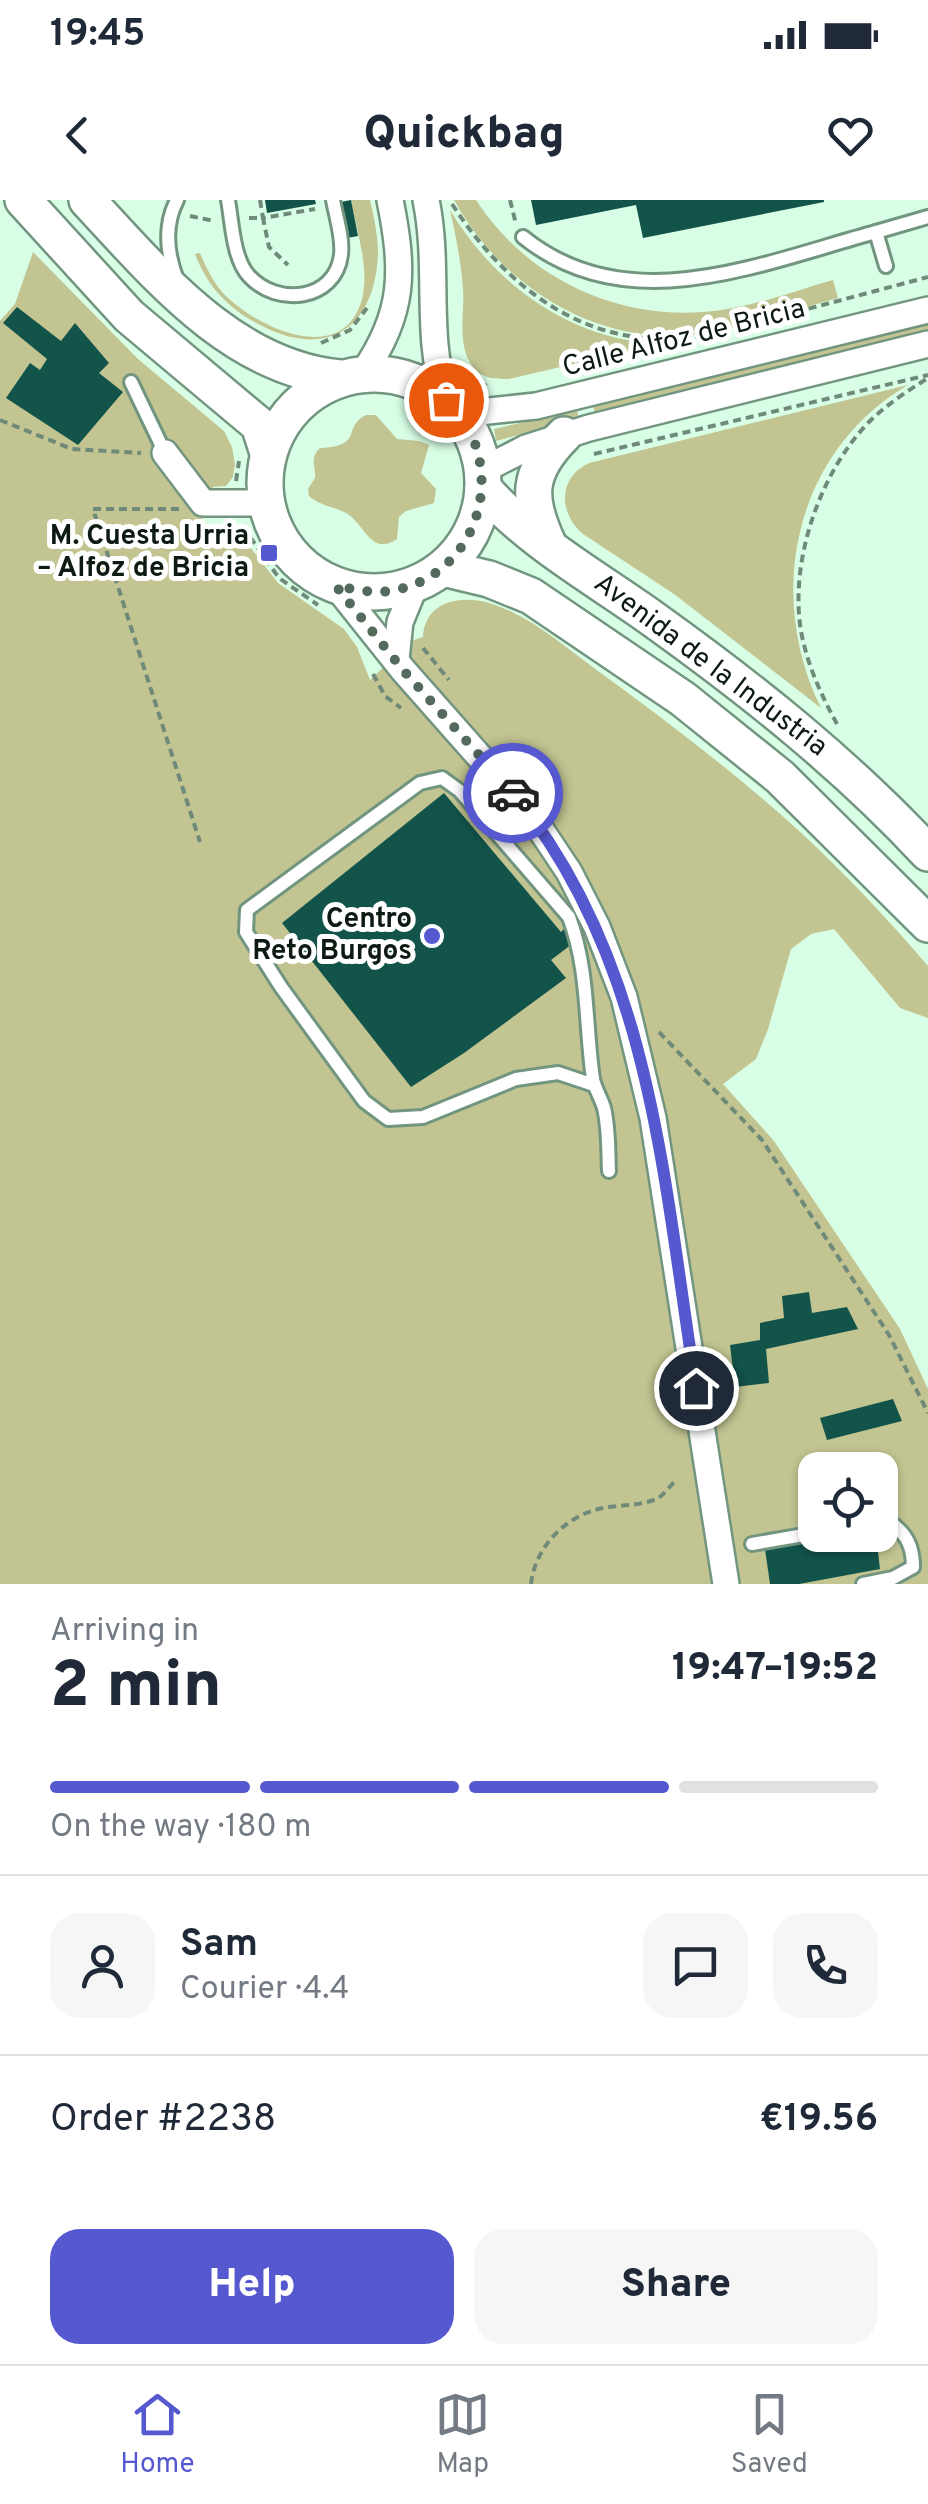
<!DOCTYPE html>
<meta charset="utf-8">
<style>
body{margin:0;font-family:Overpass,sans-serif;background:#f6f6f7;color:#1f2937;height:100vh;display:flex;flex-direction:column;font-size:38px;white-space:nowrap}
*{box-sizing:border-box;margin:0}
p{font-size:32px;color:#747a83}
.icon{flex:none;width:55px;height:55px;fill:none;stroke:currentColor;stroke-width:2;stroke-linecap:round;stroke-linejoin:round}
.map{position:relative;height:1384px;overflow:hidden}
.side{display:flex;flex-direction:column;background:#fff;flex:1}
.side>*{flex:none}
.controls{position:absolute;left:798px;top:1252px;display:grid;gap:20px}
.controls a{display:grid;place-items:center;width:100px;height:100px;border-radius:20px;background:#fff;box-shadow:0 2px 8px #0004;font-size:50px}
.pin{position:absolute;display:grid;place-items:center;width:85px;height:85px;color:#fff;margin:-42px;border:5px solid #fff;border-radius:50%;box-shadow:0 2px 10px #0007}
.courier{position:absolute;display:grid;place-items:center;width:100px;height:100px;margin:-50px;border:8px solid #5558cf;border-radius:50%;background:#fff;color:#222;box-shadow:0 2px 12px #0007}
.headline em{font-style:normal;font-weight:800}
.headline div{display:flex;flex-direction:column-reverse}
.headline{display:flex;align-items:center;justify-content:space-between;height:170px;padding:0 50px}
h1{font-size:65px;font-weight:800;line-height:75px}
.bar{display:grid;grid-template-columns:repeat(4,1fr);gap:15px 10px;align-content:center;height:120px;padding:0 50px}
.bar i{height:12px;border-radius:8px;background:#e0e1e3}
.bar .current{background:#5558cf}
.bar p{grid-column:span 4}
.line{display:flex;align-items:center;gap:25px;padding:0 50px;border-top:2px solid #e0e1e3}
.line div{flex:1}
.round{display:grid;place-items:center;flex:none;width:105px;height:105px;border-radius:30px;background:#f6f6f7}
.cta{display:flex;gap:20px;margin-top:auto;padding:20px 50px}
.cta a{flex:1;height:115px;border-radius:30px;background:#5558cf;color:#fff;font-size:40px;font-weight:800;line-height:115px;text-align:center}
.cta a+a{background:#f6f6f7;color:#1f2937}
.status{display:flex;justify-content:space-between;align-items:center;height:70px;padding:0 50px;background:#fff;direction:ltr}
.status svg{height:28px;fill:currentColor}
header{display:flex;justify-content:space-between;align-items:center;height:130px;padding:0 50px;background:#fff;font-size:45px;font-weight:800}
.tab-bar{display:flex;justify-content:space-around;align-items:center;height:140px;border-top:2px solid #e0e1e3;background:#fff;font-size:28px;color:#747a83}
.tab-bar a{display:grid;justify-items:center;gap:5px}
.tab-bar .current{color:#5558cf}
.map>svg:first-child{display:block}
</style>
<div class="status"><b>19:45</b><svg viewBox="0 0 49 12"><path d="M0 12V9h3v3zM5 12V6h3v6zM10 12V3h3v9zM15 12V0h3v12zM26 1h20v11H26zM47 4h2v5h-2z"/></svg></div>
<header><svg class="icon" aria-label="back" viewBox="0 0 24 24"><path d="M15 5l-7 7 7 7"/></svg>Quickbag<svg class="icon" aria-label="heart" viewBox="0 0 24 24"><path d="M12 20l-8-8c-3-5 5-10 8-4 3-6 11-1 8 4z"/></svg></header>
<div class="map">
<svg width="928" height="1384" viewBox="0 0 928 1384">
<rect width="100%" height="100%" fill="#d8fee6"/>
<g fill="#c2c591" fill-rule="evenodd">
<path d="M 351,0 L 370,0 C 374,17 378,36 378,54 C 375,127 329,160 262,126 C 230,110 208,88 195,54 L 200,53 C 206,67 213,82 223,93 C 255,127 343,169 362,99 C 370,68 356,30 351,0 Z"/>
<path d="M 454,0 L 476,0 C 529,82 625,124 721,110 C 759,105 797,90 833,80 L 838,98 C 794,110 749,127 703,134 C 601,149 503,89 454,0 Z"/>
<path d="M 450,10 C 495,85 570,139 659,144 L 509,179 C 496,179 482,179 473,167 C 456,145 465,113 463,89 C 461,62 456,36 450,10 Z"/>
<path d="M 33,52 L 138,159 L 224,231 L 232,247 L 235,264 L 233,277 L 226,286 L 213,287 L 201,316 L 206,324 L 226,327 L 240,334 L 278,383 L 344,429 L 357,447 L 370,480 L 411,441 L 423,437 C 425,401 461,394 492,404 C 528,415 564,446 594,468 C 664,519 733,571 797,629 C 843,671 887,718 928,766 L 928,818 L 900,808 L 834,729 L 811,734 L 791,749 L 768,829 L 756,859 L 723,884 L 774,941 L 900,1129 L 928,1189 L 928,1384 L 0,1384 L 0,121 L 15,104 ZM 815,1270 L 880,1270 L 880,1335 L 815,1335 Z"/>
<path d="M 928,122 L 928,131 L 900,138 L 595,213 L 593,206 Z"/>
<path d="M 908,185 C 794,252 765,394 821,508 L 674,394 L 583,334 C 559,314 557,278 589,263 Z"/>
<path d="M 577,210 L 579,219 L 496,241 L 494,229 Z"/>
<path d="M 366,215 L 376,215 L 397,239 L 419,241 L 429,245 L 421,273 L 436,289 L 434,303 L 406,311 L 399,317 L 397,339 C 371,357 365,324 346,313 C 333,306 320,306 309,296 L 308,289 L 315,278 C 316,266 309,259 320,248 C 365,246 341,228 366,215 Z"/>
</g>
<g fill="#12534a">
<path d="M 265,0 L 315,0 L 316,4 L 267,13 Z"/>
<path d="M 351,0 L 358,36 L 347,38 L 341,2 Z"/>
<path d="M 531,0 L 824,0 L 824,2 L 643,38 L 636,5 L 536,25 Z"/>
<path d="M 17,107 L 61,141 L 75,123 L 109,163 L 99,173 L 123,192 L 78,245 L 6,198 L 30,163 L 40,170 L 47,159 L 3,123 Z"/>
<path d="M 444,593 L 561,732 L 565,728 L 576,741 L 551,760 L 566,778 L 464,853 L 411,887 L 282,723 Z"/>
<path d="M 809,1092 L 812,1113 L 847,1107 L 858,1129 L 766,1149 L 769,1183 L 735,1187 L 730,1145 L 760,1140 L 760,1123 L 784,1118 L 782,1096 Z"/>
<path d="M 893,1199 L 902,1221 L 827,1240 L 820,1218 Z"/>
<path d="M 847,1335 L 876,1335 L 880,1369 L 799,1384 L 770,1384 L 765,1349 Z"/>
</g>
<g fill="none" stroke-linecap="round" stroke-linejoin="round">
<g stroke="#729580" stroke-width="18">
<g id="service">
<path d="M 177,0 C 164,25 167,54 177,80"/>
<path d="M 228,0 C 232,22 233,59 249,76 C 277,107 335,101 341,55 C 343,37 336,17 333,0"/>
<path d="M 876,32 L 928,17"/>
<path d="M 523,37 C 628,122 761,63 876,32 L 886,66"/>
<path d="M 131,182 L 165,253"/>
<path d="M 594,885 L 558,873 L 516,879 L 423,917 L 388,919 L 364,901 L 281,787 L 246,732 L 247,710 L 420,583 L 442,578 L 460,591 L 569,717 C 589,770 585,824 593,879 C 595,889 601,898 604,908 C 609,929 608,950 609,971"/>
<path d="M 752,1344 L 815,1333"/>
<path d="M 863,1384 L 893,1378 L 913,1367 C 913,1347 907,1334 890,1322 L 880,1322"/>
</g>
</g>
<g stroke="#729580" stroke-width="30">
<g id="minor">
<path d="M 426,0 C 440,68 424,134 446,200"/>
<path d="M 363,173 C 405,113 404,70 390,0"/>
<path d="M 453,207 L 479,212 L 536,206 L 928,110"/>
<path d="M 165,253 L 203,303 L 265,303"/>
<path d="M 483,270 L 526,248 L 589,228 L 928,144"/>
<path d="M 336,386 L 403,470 L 531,615 L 569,672 L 597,727 L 624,797 L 653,918 L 726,1384"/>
<path d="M 396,459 L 400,422 L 416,383"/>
</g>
</g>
<g stroke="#729580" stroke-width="40">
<g id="secondary">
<path d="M 23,0 L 129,116 L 259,225 L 268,253"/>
<path d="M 87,0 C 156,74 232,168 340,178"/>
<circle cx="374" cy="283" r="109"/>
<path d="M 483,288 C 530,342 596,378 653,419 C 752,490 845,564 928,653"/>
<path d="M 549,346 C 527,299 526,273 564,235"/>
<path d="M 443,368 L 489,379 L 531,396 L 683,499 L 780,577 L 928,724"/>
</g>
</g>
<g stroke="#708a7a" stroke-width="4" stroke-dasharray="8 5" stroke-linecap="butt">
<path d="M 260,0 L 263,18 L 315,9"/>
<path d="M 510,0 L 516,24"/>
<path d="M 452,4 C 507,89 586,149 692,138"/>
<path d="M 190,16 L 214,21"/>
<path d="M 249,18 L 263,18 L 269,47 L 288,65"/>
<path d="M 683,142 L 928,77"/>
<path d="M 321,143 L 350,130 L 367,108"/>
<path d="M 464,166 L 486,186"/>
<path d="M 0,220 L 72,249 L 141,253"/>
<path d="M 594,254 L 928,175"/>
<path d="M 236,281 L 239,261"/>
<path d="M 179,309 L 93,309 L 200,642"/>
<path d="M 240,329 L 250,337 L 279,378 L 318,405"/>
<path d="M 423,448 L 449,480"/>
<path d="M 373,474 L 385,496 L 401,508"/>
<path d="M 837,524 C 821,495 807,464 801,431 C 789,360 821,269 872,219 C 889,203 909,190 928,178"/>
<path d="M 659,832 L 762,940 L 889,1135 L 928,1213"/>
<path d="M 531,1384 C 535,1347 566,1315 603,1308 C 620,1305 642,1306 658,1298 C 664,1295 670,1286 675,1281"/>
</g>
<use href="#service" stroke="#fff" stroke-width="12"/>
<use href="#minor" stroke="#fff" stroke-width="25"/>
<use href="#secondary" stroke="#fff" stroke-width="35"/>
</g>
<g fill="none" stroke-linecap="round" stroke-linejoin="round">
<path stroke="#536a5c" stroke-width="10" stroke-dasharray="0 18" d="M 446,200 C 512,261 482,377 390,391 C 372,394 354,389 336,386 L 403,470 L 513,593"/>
<path stroke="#5558cf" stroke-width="12" d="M 513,593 C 652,762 663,980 696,1188"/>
</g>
<g fill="#5558cf" stroke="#fff" stroke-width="4">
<rect x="259" y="343" width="20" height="20" rx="5"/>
<circle cx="432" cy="736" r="10"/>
</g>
<g text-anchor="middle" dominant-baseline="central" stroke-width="10" stroke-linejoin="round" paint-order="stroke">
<g font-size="28" fill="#0c1a12" stroke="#fff">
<text transform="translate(684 139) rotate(-14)">Calle Alfoz de Bricia</text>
<text transform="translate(710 466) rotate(37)">Avenida de la Industria</text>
</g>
<g font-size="28" font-weight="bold" fill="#0c1a12" stroke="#fff" text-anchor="end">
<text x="249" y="337">M. Cuesta Urria<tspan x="249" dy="32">– Alfoz de Bricia</tspan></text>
<text x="412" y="720">Centro<tspan x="412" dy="32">Reto Burgos</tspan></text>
</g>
</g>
</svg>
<div class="controls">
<a><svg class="icon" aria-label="locate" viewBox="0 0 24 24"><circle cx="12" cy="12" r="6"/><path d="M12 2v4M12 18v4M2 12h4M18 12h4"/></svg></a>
</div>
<div class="pin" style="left:446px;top:200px;background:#ea580c"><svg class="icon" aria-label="bag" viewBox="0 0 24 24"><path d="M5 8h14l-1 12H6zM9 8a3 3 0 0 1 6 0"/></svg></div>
<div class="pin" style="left:696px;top:1188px;background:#1f2937"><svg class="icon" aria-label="home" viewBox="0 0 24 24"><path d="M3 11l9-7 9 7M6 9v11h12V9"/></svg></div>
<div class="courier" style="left:513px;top:593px"><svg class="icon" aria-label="car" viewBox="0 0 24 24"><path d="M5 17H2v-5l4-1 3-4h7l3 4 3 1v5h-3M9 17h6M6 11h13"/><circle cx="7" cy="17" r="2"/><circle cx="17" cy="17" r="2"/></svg></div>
</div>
<section class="side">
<div class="headline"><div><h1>2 min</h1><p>Arriving in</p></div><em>19:47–19:52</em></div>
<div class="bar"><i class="current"></i><i class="current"></i><i class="current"></i><i></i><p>On the way · 180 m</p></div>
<div class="line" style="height:180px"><a class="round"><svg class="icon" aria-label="person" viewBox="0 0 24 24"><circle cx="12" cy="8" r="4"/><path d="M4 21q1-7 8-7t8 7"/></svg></a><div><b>Sam</b><p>Courier · 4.4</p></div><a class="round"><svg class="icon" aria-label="chat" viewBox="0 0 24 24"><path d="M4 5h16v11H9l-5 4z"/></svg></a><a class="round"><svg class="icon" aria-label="phone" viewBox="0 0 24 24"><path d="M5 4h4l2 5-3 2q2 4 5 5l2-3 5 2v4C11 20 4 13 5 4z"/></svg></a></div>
<div class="line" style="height:130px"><div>Order #2238</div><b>€19.56</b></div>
<div class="cta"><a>Help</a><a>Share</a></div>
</section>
<nav class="tab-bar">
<a class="current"><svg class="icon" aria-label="home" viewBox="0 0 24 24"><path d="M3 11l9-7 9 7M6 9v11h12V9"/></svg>Home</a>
<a><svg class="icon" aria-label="map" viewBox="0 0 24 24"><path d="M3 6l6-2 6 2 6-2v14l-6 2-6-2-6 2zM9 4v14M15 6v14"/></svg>Map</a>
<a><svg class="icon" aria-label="saved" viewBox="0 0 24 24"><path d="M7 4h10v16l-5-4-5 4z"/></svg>Saved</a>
</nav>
